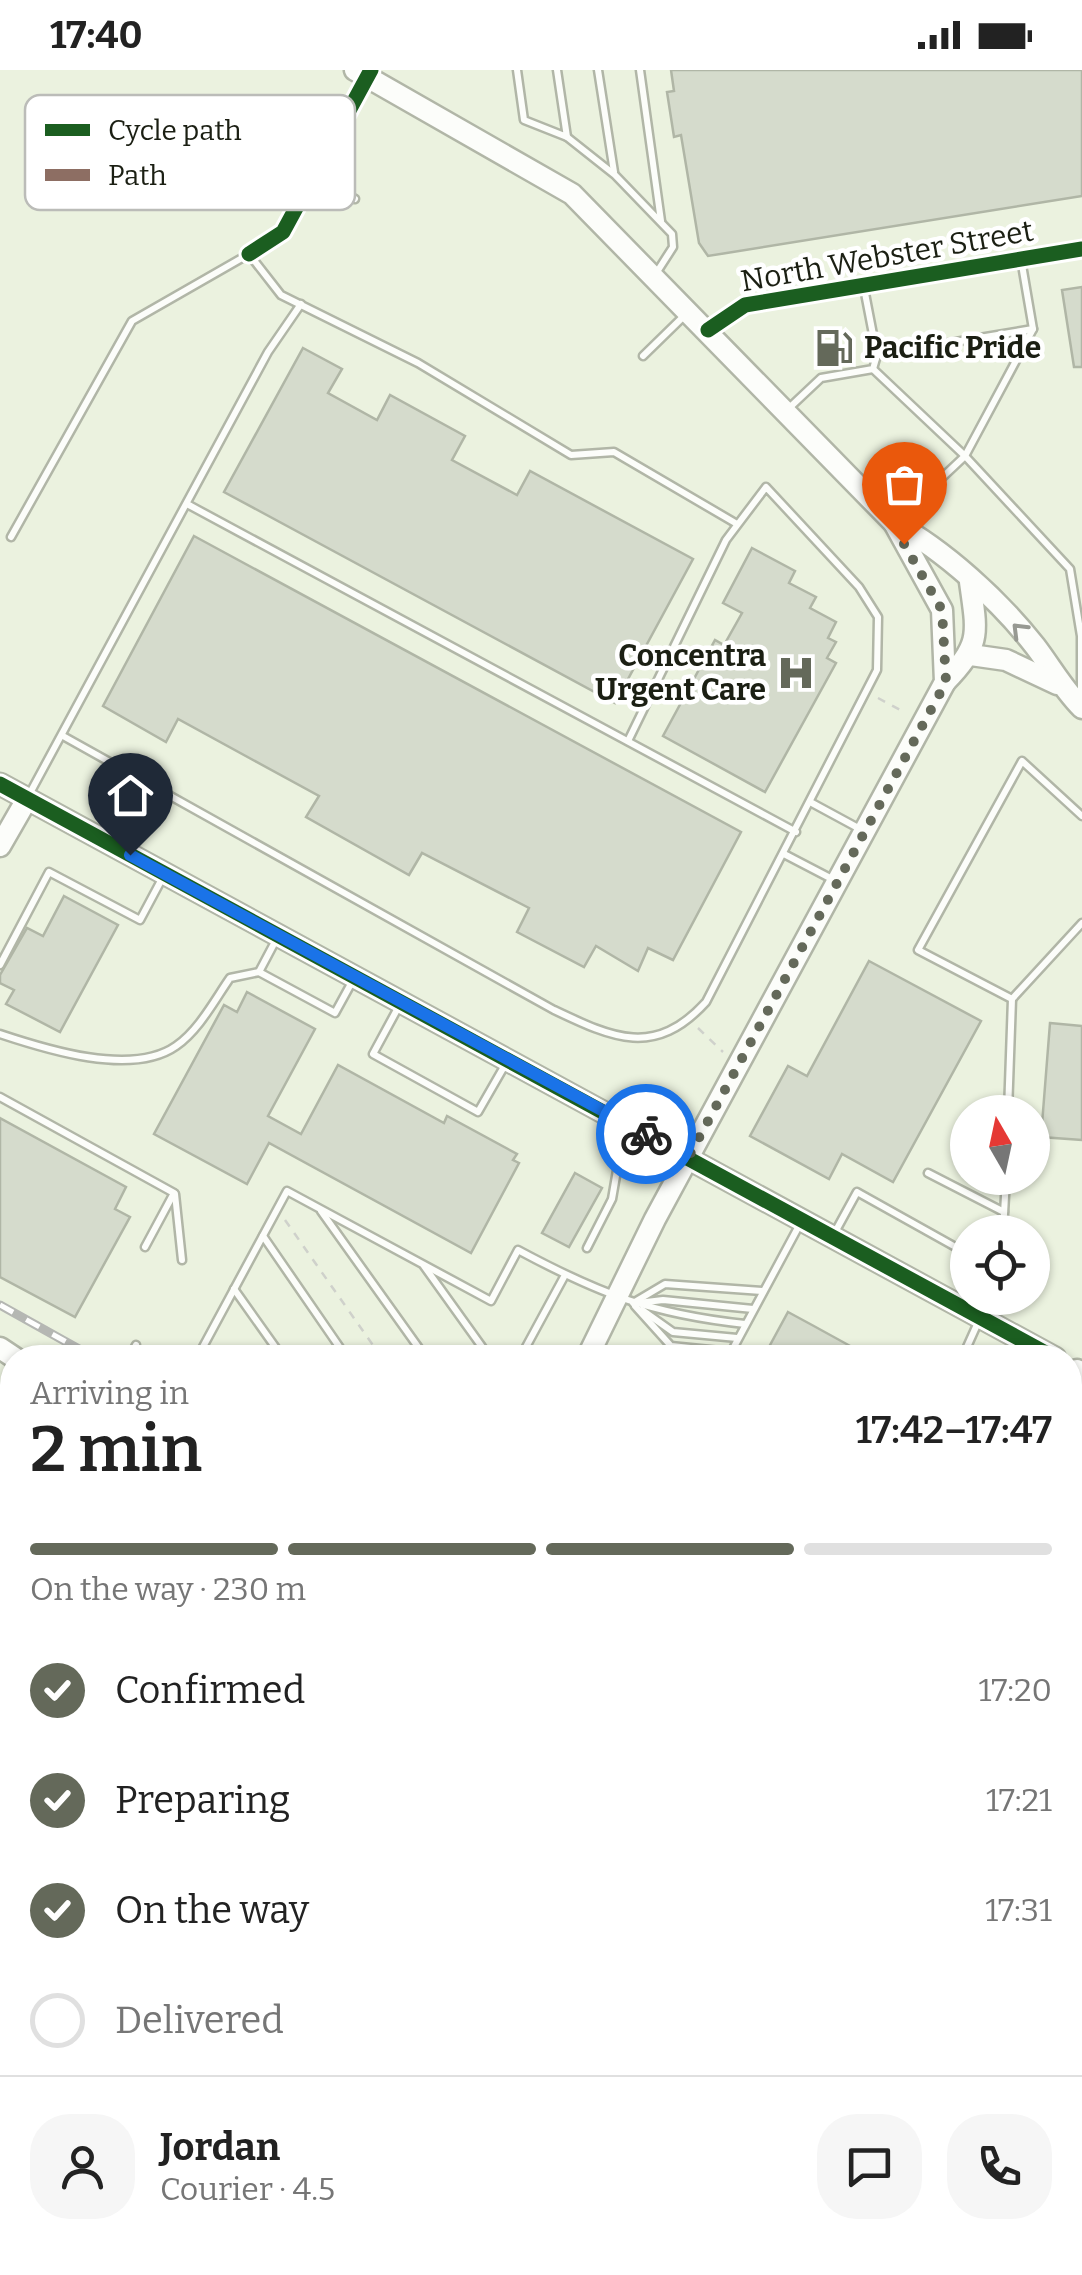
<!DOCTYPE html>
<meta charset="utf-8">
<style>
body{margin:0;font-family:Bitter,serif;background:#f6f6f6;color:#222;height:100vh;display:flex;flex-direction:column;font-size:38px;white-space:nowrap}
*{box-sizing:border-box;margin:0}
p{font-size:32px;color:#767676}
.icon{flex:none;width:55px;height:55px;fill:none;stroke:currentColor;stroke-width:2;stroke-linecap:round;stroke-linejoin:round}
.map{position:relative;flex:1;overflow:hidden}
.panel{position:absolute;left:0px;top:1275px;width:1082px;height:930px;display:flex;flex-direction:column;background:#fff;border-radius:40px 40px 0 0;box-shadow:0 2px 8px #0004}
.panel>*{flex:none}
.needle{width:65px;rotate:351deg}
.tools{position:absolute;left:950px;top:1025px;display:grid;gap:20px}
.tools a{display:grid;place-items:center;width:100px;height:100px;border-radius:50%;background:#fff;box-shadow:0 2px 8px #0004;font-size:50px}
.pin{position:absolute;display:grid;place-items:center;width:85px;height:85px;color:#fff;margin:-102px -42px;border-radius:50% 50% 50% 0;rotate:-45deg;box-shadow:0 0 10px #0007}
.pin .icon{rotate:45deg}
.courier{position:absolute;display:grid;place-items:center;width:100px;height:100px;margin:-50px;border:8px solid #1a73e8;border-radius:50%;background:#fff;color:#222;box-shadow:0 2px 12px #0007}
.head em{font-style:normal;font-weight:600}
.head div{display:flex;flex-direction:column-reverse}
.head{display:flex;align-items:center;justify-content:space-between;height:170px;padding:0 30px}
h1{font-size:65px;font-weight:600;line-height:75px}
.bar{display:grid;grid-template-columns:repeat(4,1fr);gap:15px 10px;align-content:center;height:120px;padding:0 30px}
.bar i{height:12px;border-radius:8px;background:#e0e0e0}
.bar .on{background:#64695a}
.bar p{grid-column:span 4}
.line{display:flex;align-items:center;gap:25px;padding:0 30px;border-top:2px solid #e0e0e0}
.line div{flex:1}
.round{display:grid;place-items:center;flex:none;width:105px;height:105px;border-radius:40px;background:#f6f6f6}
ol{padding:0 30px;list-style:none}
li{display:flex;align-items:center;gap:30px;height:110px}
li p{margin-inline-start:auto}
li .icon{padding:10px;border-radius:50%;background:#64695a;color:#fff;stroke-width:4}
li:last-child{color:#767676}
li i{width:55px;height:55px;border:5px solid #e0e0e0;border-radius:50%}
.status{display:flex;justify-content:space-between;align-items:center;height:70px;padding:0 50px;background:#fff;direction:ltr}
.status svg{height:28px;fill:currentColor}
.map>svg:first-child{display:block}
</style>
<div class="status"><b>17:40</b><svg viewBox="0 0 49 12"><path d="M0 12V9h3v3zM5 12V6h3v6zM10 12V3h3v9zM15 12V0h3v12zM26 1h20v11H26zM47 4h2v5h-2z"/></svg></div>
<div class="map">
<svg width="1082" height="2205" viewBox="0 0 1082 2205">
<rect width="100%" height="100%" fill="#ebf2df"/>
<g fill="#d5e6b4">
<path d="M 0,1546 L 12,1553 L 12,1650 L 0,1643 Z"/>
<path d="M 1082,1999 L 1082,2083 L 1070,2081 L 1070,2001 Z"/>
</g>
<path fill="#b9d088" d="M 0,1643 L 12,1650 L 12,2192 L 1070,2192 L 1070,2081 L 1082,2083 L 1082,2205 L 0,2205 Z"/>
<g fill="#d5dbcc" stroke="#b0b6a6" stroke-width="2.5">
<path d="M 671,0 L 1082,0 L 1082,126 L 708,186 L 699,173 L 681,65 L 674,67 L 667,22 L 674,21 Z"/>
<path d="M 1082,217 L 1082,297 L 1074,297 L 1062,220 Z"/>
<path d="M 303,278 L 342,299 L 328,323 L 377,350 L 390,325 L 465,366 L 452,390 L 517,425 L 530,401 L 693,489 L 615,633 L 224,422 Z"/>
<path d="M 194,466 L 741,762 L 673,890 L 648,878 L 638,901 L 596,876 L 584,897 L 517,862 L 529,838 L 422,783 L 409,805 L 306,747 L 319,726 L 178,649 L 166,672 L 103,636 Z"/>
<path d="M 752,478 L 795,501 L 789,513 L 816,527 L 810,538 L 836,552 L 828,568 L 836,572 L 827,588 L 836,593 L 765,722 L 663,666 L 715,570 L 724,575 L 742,543 L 723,533 Z"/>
<path d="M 64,826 L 118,855 L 60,962 L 6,934 L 14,920 L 0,913 L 0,905 L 27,858 L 43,866 Z"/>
<path d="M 869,891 L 981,951 L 893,1112 L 842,1084 L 829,1109 L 750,1066 L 788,996 L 807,1006 Z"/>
<path d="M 247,922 L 315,959 L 268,1046 L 301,1064 L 338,995 L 444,1053 L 447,1046 L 517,1084 L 513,1090 L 519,1093 L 471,1183 L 269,1073 L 247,1114 L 154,1064 L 224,935 L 237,942 Z"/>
<path d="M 1050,953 L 1082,956 L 1082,1070 L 1041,1067 Z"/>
<path d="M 0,1048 L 126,1117 L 115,1139 L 130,1147 L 75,1247 L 0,1207 Z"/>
<path d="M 575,1103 L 602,1118 L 569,1177 L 542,1163 Z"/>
<path d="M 788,1242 L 812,1255 L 872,1288 L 763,1288 Z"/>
</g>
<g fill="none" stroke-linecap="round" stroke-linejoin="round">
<g stroke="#b1b6a7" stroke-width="11">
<g id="lane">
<path d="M 517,0 L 524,50 L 567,67 L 557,0"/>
<path d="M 598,0 L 614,102"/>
<path d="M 640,0 L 661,151"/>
<path d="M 567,67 L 615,105 L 672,164 L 673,177 L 655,205"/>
<path d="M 314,108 L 355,129"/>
<path d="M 877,285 L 1033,259"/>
<path d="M 643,286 L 685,245"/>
<path d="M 873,299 L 965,386 L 1070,499 L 1081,566 L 1081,631"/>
<path d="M 787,340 L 821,308 L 873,299 L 877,285 L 864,218"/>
<path d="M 187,434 L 796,762"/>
<path d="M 898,449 L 965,386 L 1033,259 L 1021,189"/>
<path d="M 11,467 L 132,251 L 249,184 L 281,225 L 418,293 L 571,385 L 614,382 L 737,454"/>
<path d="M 63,666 L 554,940 C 613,968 655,988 706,932 L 877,600 L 878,547 L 859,517 L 766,417 L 726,470 L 628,671"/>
<path d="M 30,723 L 268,282 L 301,234"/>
<path d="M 812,733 L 860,759"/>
<path d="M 784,784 L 832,809"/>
<path d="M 0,895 L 49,802 L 140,850 L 164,805"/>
<path d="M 259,902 L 277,868"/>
<path d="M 1012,929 L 1082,853"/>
<path d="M 399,936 L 373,984 L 478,1042 L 505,995"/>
<path d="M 0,964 C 45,979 132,1007 176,976 C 199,960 214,931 230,908 L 259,902 L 335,943 L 352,912"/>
<path d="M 0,1027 L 174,1123 L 145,1177"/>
<path d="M 1008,1042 L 1012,929 L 918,880 L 1022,691 L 1082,746"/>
<path d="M 928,1103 L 1004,1142"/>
<path d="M 175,1124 L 182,1190"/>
<path d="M 321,1141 L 426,1288"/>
<path d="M 1003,1162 L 1006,1108"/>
<path d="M 834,1164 L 857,1122 L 968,1184"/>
<path d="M 263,1166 L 347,1288"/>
<path d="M 587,1178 L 612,1129 L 624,1060"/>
<path d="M 424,1196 L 490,1288"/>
<path d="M 234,1219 L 283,1288"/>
<path d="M 633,1233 L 665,1214 L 762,1221"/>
<path d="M 638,1233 L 663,1230 L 753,1239"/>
<path d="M 635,1236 L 671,1276 L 730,1282"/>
<path d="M 642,1240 L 673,1262 L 737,1268"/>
<path d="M 129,1288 L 136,1275"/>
<path d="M 197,1288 L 287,1121 L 491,1231 L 518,1180 C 600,1224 652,1244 745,1254"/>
<path d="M 520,1288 L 565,1205"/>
<path d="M 728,1288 L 801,1152"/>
<path d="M 962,1288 L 989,1228"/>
<path d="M 0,1395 L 12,1372"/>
<path d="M 1070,1687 L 1082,1688"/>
<path d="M 1070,1779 L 1082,1779"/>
</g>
</g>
<g stroke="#b1b6a7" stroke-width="19">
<g id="street">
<path d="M 249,184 L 283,162 L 371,1"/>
<path d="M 708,260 L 745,235 L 1082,179"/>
</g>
</g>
<g stroke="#b1b6a7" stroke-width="25">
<g id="secondary">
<path d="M 355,0 L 572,124 L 894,453 C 944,480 999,530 1035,576 C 1051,597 1063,619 1082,638"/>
<path d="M 971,585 L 1006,590 L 1057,614"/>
<path d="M 945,612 C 982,574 977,563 970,512"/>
<path d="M 0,714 L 1055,1288"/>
<path d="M 0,776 L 27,729"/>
<path d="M 0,1278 L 15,1288"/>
<path d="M 587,1288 L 655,1149 L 945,612 L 942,540 L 894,453"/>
<path d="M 1077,1300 L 1082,1314"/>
<path d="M 1070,1387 L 1082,1375"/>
<path d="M 1070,1425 L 1082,1425"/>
</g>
</g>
<g stroke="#cfd1cb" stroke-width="2.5" stroke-dasharray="8 8" stroke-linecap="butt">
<path d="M 878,628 L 906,643"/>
<path d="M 698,958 L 723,982"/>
<path d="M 285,1150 L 382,1288"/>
</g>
<use href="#lane" stroke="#fcfdfa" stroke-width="6"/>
<use href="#street" stroke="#fcfdfa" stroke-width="14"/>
<use href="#secondary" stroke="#fcfdfa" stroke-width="20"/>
<g stroke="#b5b7b3" stroke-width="9">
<g id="rail">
<path d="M 0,1235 L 95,1288"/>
<path d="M 1070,1463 L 1082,1462"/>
</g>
</g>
<use href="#rail" stroke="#fff" stroke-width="5" stroke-dasharray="15" stroke-linecap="butt"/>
<g stroke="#8d6e63" stroke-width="12" stroke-dasharray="25 12" stroke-linecap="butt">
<path d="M 0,1439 L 12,1402"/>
<path d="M 0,1526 L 12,1533"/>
<path d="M 0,1550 L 12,1557"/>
<path d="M 1070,2006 L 1082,2004"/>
</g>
<g stroke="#fff" stroke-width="21">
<g id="cycleway">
<path d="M 249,184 L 283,162 L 371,0"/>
<path d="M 708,260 L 745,235 L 1082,179"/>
<path d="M 0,714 L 1055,1288"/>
</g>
</g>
<use href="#cycleway" stroke="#1b5e20" stroke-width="15"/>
</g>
<defs><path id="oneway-chevron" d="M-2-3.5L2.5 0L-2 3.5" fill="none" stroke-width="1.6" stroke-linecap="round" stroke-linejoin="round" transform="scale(2.5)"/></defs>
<use stroke="#979992" href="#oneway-chevron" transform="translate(1019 560) rotate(-135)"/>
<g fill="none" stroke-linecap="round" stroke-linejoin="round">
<path stroke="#64695a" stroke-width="10" stroke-dasharray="0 18" d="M 646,1064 L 688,1088 L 946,612 L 942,540 L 904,474"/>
<path stroke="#1a73e8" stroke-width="12" d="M 130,785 L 646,1064"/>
</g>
<defs>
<g id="fuel-bare" transform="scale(3)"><path d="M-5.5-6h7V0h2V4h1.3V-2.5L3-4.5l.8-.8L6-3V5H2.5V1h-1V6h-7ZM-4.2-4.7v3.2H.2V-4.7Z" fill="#64695a" stroke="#fff" stroke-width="2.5" paint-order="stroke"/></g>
<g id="hospital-bare" transform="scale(3)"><path d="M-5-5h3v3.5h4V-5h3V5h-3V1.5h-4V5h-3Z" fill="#64695a" stroke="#fff" stroke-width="2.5" paint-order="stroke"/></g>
</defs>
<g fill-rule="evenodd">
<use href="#fuel-bare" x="834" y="278"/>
<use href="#hospital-bare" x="796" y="603"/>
</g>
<g text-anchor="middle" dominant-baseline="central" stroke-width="9" stroke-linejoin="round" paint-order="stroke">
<g font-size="30" fill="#1b1f13" stroke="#fff">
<text transform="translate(887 186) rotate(-10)">North Webster Street</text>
</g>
<g font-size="30" font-weight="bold" fill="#1b1f13" stroke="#fff" text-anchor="start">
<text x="864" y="278">Pacific Pride</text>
<text x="766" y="586" text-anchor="end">Concentra<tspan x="766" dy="34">Urgent Care</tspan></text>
</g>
</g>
<rect x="25" y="25" width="330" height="115" rx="15" fill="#fff" stroke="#bbbcb8" stroke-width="2.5"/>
<rect x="45" y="54" width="45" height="12" fill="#1b5e20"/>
<rect x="45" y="99" width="45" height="12" fill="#8d6e63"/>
<g font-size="28" fill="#1b1f13">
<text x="108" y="70">Cycle path</text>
<text x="108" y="115">Path</text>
</g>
</svg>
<div class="tools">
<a><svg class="needle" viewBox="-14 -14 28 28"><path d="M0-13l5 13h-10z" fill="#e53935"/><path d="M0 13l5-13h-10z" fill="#767676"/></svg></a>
<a><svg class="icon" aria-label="locate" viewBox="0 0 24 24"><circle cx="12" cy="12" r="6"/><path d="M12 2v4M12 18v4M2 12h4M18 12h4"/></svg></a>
</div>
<div class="pin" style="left:904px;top:474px;background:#ea580c"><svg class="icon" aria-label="bag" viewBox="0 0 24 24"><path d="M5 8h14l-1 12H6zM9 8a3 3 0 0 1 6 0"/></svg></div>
<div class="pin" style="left:130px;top:785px;background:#1f2937"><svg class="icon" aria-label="home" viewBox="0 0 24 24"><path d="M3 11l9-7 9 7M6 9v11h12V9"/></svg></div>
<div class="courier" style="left:646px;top:1064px"><svg class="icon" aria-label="bike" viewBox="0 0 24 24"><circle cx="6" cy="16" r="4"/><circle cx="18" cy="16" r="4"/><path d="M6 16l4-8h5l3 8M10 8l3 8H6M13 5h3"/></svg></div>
<section class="panel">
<div class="head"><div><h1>2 min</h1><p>Arriving in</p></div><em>17:42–17:47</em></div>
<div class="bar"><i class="on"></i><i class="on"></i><i class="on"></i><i></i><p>On the way · 230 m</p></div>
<ol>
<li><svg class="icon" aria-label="check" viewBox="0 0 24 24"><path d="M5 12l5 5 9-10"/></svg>Confirmed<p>17:20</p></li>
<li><svg class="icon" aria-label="check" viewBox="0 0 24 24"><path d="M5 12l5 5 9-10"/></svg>Preparing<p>17:21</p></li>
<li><svg class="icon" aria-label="check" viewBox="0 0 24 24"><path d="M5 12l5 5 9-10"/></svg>On the way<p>17:31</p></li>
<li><i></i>Delivered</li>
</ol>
<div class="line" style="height:180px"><a class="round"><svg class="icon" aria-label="person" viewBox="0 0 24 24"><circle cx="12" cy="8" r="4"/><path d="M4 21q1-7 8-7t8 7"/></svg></a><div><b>Jordan</b><p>Courier · 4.5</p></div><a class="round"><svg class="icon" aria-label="chat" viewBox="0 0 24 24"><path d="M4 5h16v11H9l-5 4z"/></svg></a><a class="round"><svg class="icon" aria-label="phone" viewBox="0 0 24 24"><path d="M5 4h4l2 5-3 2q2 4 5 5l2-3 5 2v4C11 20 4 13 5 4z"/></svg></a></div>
</section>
</div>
